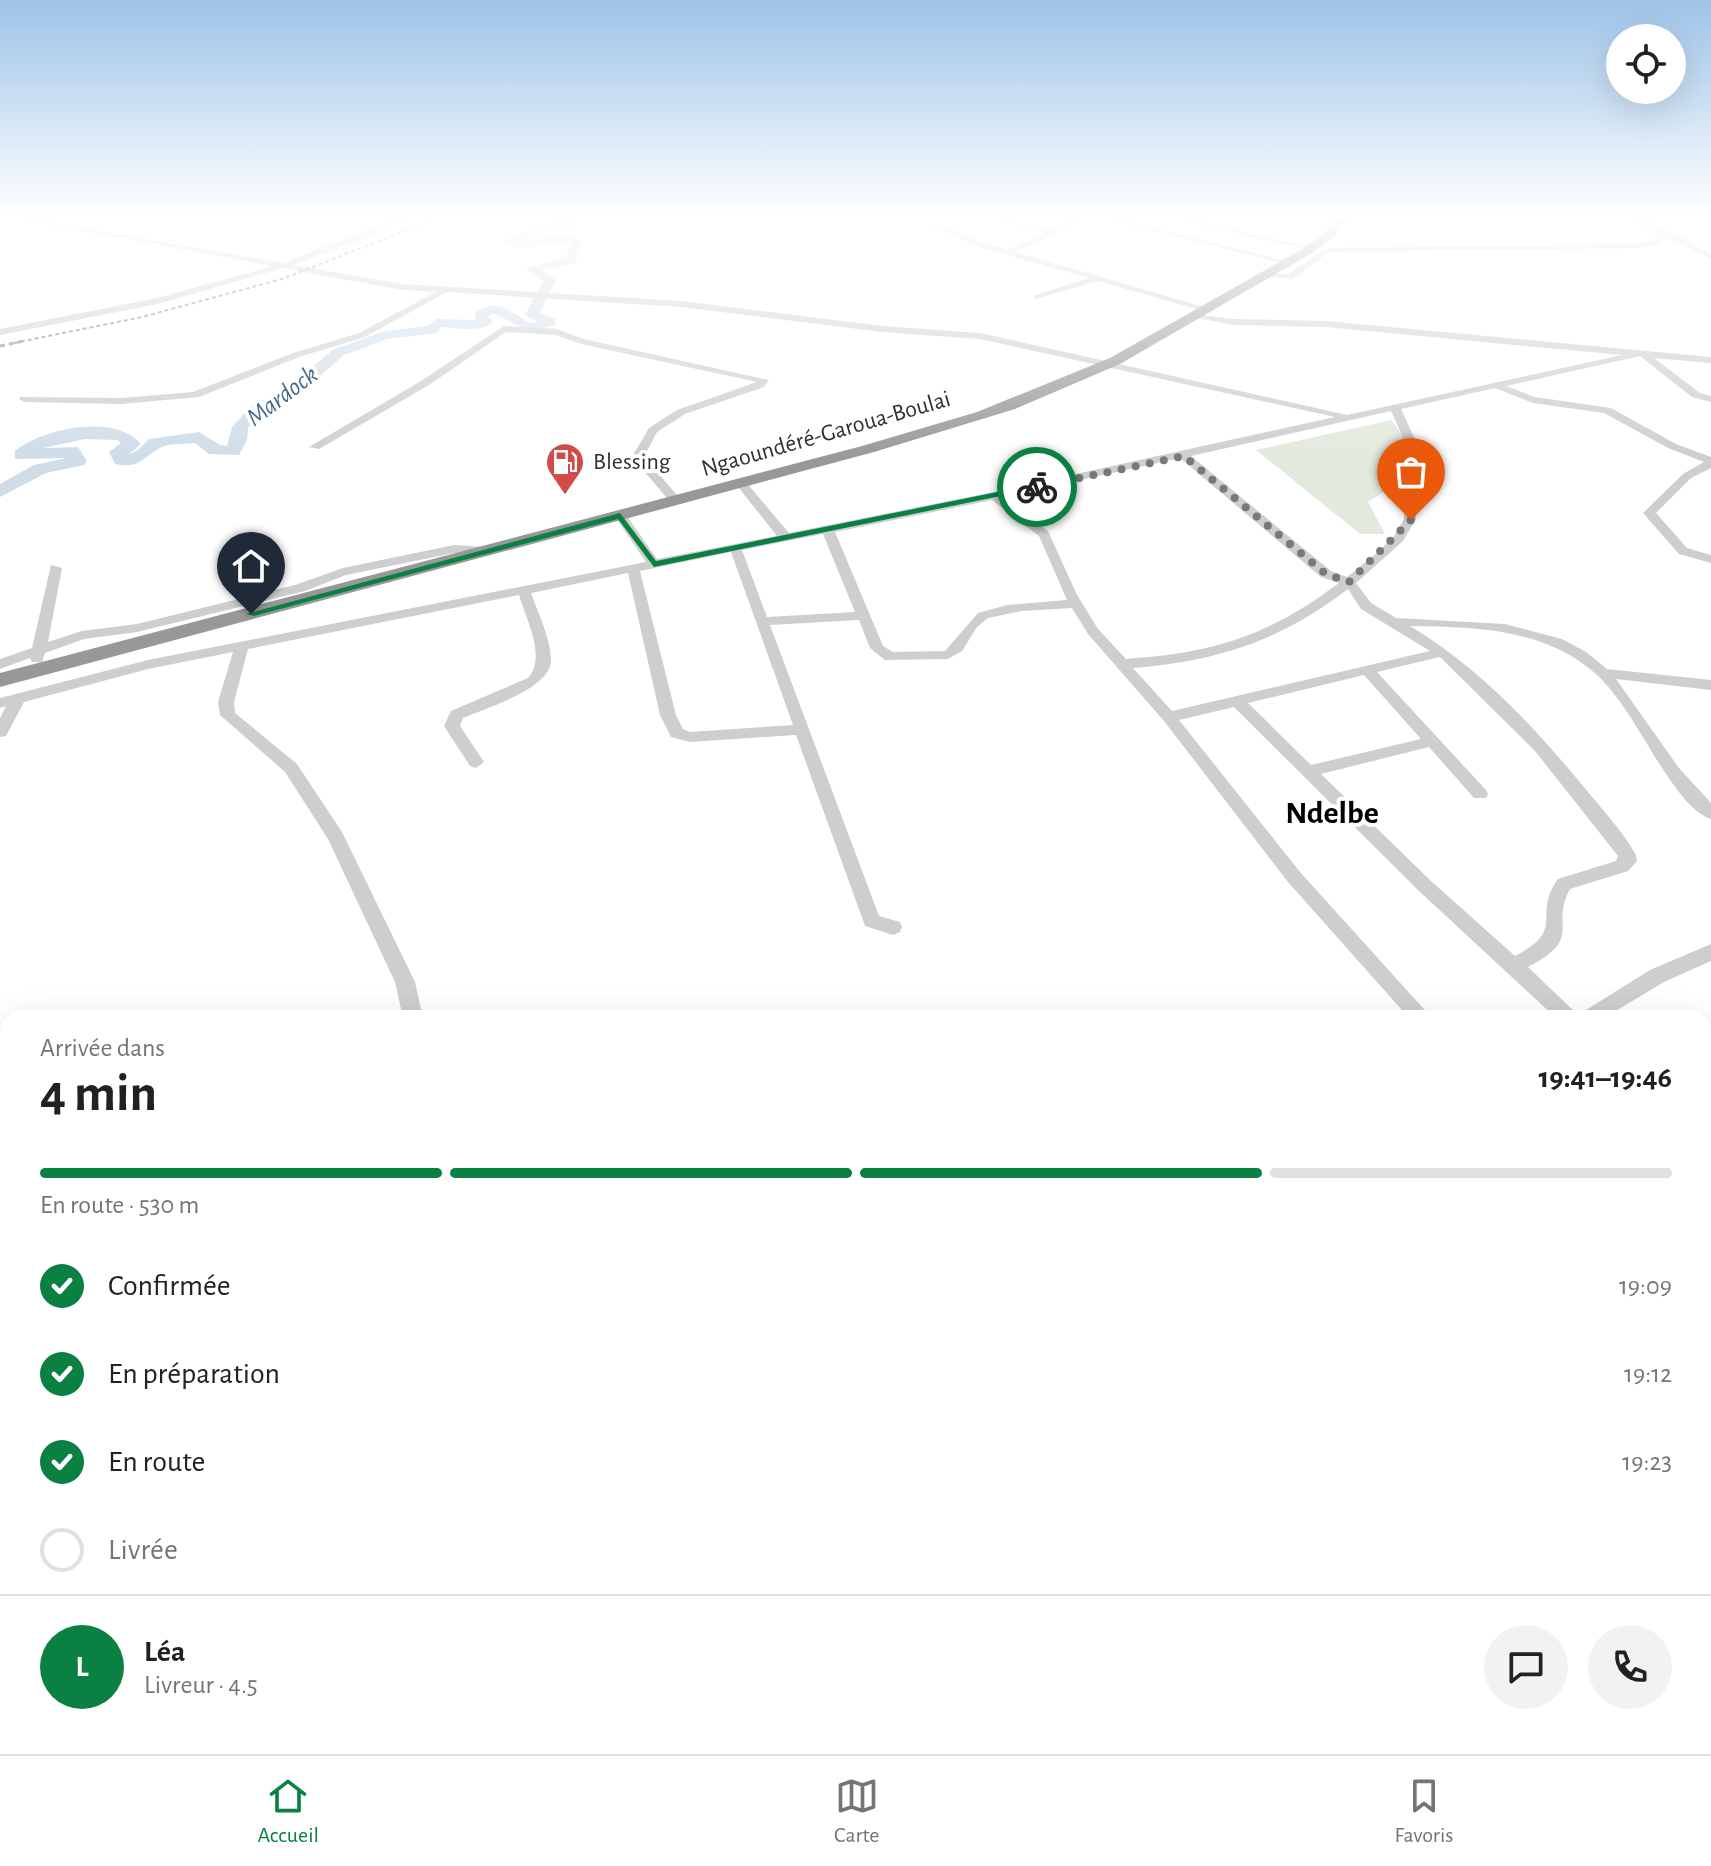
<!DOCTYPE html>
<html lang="fr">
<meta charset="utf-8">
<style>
body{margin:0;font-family:"Alegreya Sans",sans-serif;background:#f2f2f2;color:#202124;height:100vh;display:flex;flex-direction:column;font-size:30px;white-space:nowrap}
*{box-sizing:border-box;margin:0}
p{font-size:26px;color:#757577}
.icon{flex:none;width:44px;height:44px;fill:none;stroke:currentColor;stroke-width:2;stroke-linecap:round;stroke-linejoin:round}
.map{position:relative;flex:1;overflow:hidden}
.sheet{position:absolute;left:0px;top:1010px;width:1712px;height:744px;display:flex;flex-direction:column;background:#fff;border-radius:24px 24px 0 0;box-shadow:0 8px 32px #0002}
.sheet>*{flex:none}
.tools{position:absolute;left:1606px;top:24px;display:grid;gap:16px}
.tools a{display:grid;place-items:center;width:80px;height:80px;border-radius:50%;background:#fff;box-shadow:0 8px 32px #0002;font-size:40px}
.pin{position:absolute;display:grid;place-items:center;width:68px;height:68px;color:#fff;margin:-82px -34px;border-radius:50% 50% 50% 0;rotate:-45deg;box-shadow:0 0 8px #0007}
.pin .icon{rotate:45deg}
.courier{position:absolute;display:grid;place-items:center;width:80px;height:80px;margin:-40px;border:6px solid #0b8043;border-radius:50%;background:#fff;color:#222;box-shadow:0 2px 10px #0007}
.overview em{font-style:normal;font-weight:700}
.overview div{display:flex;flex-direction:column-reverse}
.overview{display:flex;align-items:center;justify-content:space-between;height:136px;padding:0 40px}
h1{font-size:52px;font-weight:700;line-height:60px}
.bar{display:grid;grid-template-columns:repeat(4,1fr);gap:12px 8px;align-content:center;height:96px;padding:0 40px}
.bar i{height:10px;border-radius:6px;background:#e0e0e0}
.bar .active{background:#0b8043}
.bar p{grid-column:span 4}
.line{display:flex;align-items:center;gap:20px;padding:0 40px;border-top:2px solid #e0e0e0}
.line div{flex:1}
.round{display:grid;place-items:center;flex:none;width:84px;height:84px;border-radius:42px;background:#f2f2f2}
ol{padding:0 40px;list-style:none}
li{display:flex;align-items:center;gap:24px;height:88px}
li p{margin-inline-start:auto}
li .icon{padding:8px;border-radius:50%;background:#0b8043;color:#fff;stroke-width:4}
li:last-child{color:#757577}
li i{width:44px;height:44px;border:4px solid #e0e0e0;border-radius:50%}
.menu{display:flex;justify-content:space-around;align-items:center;height:112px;border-top:2px solid #e0e0e0;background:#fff;font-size:22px;color:#757577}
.menu a{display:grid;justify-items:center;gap:4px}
.menu .active{color:#0b8043}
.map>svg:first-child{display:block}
</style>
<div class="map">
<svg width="1711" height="1754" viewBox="0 0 1711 1754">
<rect width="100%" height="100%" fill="#fff"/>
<path fill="#e2e9dd" d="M 1391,420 L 1412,446 L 1402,480 L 1368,502 L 1385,534 L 1360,534 L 1256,450 Z"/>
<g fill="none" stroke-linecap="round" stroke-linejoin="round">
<path fill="#cfdde9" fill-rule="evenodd" d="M 551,216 L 580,223 L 521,241 L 563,234 L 584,242 L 575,263 L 542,270 L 556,280 L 540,313 L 555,319 L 555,325 L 528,331 L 494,313 L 488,316 L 493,322 C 481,333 457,328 441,327 L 437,333 L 387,339 L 344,355 L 298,395 L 263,412 L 248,428 L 247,440 L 239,455 L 209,454 L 195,443 C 186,444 171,443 162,447 C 144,455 141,470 115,464 L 109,452 L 121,443 L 118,440 L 85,439 L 43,448 L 78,447 L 87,461 L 84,465 L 46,473 L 0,497 L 0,484 L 34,465 L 67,458 L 15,459 L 15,451 C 42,428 116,413 141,444 L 128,455 L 138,450 L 149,439 L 199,432 L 220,445 L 227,446 L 232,427 L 251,406 L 286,389 L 334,349 L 385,331 L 427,326 L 436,319 L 476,320 L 475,313 C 497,297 511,312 530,323 L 538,322 L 525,315 L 543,281 L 525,269 L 566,257 L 571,243 C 549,237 524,256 503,243 L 519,233 L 561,224 L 551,221 Z"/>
<g fill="#cecece" fill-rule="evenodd">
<path d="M 2,216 L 16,216 L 283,263 L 405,216 L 414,216 L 364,239 L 293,265 L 402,284 L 681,301 L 882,326 L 980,333 L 1347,415 L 1622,355 L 1326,327 L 1234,325 L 1191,317 L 1195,314 L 1234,319 L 1326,321 L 1711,357 L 1711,363 L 1654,358 L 1700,393 L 1711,396 L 1711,402 L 1692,397 L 1640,356 L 1506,386 L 1535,397 L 1611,408 L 1676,444 L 1711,457 L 1711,468 L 1691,478 L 1656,513 L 1687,548 L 1711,555 L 1711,563 L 1679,554 L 1643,513 L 1683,474 L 1704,462 L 1668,448 L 1604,413 L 1533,403 L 1495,388 L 1401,409 L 1419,448 L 1416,519 L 1403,541 L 1356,583 L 1371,603 L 1396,618 L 1505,624 L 1562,639 L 1586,652 L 1607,669 L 1711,680 L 1711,690 L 1616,679 L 1679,768 L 1711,803 L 1711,819 C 1692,813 1675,787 1664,771 C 1644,741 1623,699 1597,675 C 1546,628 1475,627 1410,626 C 1478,667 1533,725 1583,786 C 1601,808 1622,830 1636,855 L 1637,861 L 1628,871 L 1570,889 C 1549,927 1585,937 1528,967 L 1578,1015 L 1650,970 L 1711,944 L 1711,961 L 1664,982 L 1604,1018 L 1556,1018 L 1419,891 L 1234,707 L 1179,720 L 1300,872 L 1432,1018 L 1409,1018 L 1288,882 L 1164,721 L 1088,634 L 1072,608 L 1022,611 L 988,618 L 977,627 L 962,651 L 948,659 L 885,660 L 870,648 L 859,620 L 770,625 L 879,916 L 900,922 L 902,927 L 900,932 L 893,935 L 865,926 L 796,735 L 690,742 L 671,737 L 660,715 L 628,573 L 531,593 C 538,613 550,637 551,659 C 553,688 486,708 463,718 L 460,726 L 484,762 L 476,768 L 470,766 L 444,726 L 451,711 L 528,678 C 547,657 526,619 519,595 L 248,649 L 234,702 L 235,713 L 297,764 L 342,832 L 415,982 L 423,1018 L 403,1018 L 395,982 L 328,839 L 285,772 L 220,715 L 218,702 L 233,652 L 148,669 L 24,702 L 6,736 L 0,737 L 0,718 L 6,706 L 0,708 L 0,698 L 148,660 L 646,562 L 614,515 L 620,511 L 624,512 L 657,559 L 777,536 L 735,483 L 741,480 L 745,481 L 789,533 L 994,492 L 1335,417 L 980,339 L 882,332 L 681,307 L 447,292 L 365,337 L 299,357 L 199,397 L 121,404 L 24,402 L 19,399 L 20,397 L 121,398 L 193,392 L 293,353 L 359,333 L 436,292 L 402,290 L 283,268 L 158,304 L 0,335 L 0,329 L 157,298 L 273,266 ZM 1391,411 L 1408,448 L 1404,519 L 1394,536 L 1377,553 L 1347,577 L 1331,571 L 1191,456 ZM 1180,458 L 1321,577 L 1339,583 C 1268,636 1214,653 1126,659 L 1098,629 L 1077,595 L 1048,531 L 1003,497 ZM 992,500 L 1039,536 L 1067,600 L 1007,605 L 978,613 L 945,651 L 893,652 L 883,646 L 835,532 ZM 823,534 L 855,612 L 767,617 L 742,550 ZM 731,552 L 793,725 L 690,732 L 683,729 L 676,715 L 640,571 ZM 1348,589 L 1361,609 L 1430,651 L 1172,711 L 1133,668 C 1218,661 1280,641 1348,589 ZM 1440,657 L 1535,751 L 1618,856 L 1616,861 L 1558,879 C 1531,916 1568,929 1515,956 L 1431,881 L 1321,774 L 1429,747 L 1474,798 L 1486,798 L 1488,794 L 1486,790 L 1377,672 ZM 1364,675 L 1421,739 L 1311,765 L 1248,703 Z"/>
<path d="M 982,216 C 1001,216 1038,232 1053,229 C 1066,226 1075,216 1089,216 L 1016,252 L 1214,310 L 1207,312 L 1098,281 L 1035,299 L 1035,295 L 1089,278 L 975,246 L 932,225 L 939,223 L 981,242 L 1008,250 L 1044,233 Z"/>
<path d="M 1094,216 L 1106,216 L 1290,262 L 1286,264 Z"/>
<path d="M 1165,216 L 1177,216 L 1312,248 L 1308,250 Z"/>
<path d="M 1628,216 C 1650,216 1690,243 1711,254 L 1711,259 L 1663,236 L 1662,244 L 1638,248 L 1329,252 L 1293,279 L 1258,276 L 1262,274 L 1288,274 L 1327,248 L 1638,244 L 1655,240 L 1656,232 Z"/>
<path d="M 504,326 L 557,329 L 584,339 L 769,380 L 764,387 L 685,414 L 657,432 L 644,457 L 682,501 L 676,505 L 672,504 L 632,457 L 649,428 L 677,410 L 757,382 L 581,344 L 556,335 L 506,332 L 429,385 L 319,449 L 309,447 L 421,381 Z"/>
<path d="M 454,545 L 485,547 L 491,551 L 485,555 L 454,553 L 346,575 L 305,591 L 137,632 L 84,639 L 45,653 L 42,662 L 32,662 L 30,658 L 0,669 L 0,659 L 32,648 L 51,565 L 62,568 L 48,642 L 82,631 L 137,624 L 295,585 L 343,568 Z"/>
<path d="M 1704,1176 L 1711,1179 L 1711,1204 L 1704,1202 Z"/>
</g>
<path fill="#989898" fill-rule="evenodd" d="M 1340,216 L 1350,216 L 1333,237 L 1312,253 L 1120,364 L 1015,409 L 874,452 L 0,687 L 0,673 L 862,446 L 977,412 L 1110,358 L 1304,248 L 1325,232 Z"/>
<path stroke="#868686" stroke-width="2" stroke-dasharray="4 3" stroke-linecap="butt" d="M 14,343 L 142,317 L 282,279 L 443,216"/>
<path stroke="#868686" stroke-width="3" stroke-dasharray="5 4" stroke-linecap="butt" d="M 0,346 L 24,341"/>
</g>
<linearGradient id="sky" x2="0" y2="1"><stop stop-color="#9ec4e8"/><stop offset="0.47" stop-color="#fff"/><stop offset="1" stop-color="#fff" stop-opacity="0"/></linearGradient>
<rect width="1711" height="461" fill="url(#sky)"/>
<path fill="#0b8043" d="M 1037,484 L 1040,488 L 654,567 L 618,519 L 254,616 L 246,614 L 620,513 L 656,561 Z"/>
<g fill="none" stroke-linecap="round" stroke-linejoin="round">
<path stroke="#797979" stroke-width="8" stroke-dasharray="0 14.4" d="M 1037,487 L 1184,456 L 1326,574 L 1349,582 L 1411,520"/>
</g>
<defs>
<g id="fuel-pin" transform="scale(2)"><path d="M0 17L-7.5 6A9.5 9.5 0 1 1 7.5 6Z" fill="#d14b49" stroke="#fff"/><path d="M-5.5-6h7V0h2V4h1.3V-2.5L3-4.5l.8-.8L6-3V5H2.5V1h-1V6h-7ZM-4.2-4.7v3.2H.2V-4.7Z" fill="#fff"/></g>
</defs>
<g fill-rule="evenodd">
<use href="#fuel-pin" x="565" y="462"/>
</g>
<g text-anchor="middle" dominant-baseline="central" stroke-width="8" stroke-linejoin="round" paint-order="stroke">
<g font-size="24" fill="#313131" stroke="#fff">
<text transform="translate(826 434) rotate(-16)">Ngaoundéré-Garoua-Boulai</text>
</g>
<g font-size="24" fill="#313131" stroke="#fff" text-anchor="start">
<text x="593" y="462">Blessing</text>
</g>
<g font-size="26" font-style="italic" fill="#476a8a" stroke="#fff">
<text transform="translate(282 396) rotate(-37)">Mardock</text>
</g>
<g font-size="32" font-weight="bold" fill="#000" stroke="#fff">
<text x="1332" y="813">Ndelbe</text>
</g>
</g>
</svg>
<div class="tools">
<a><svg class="icon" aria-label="locate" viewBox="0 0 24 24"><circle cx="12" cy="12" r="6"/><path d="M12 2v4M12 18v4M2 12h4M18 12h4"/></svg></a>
</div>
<div class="pin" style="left:1411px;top:520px;background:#ea580c"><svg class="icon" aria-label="bag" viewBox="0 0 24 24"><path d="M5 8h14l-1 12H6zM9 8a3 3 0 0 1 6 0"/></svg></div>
<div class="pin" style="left:251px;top:614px;background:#1f2937"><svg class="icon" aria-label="home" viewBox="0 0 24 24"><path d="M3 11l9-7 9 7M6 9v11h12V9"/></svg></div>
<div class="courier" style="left:1037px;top:487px"><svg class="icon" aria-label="bike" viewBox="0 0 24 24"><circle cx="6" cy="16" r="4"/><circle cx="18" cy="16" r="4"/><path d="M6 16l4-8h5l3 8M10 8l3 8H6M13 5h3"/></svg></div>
<section class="sheet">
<div class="overview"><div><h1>4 min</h1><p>Arrivée dans</p></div><em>19:41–19:46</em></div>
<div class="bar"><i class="active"></i><i class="active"></i><i class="active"></i><i></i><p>En route · 530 m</p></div>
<ol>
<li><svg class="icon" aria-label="check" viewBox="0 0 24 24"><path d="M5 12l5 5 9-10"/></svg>Confirmée<p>19:09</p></li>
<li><svg class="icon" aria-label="check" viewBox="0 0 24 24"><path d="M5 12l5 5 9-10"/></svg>En préparation<p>19:12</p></li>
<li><svg class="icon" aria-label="check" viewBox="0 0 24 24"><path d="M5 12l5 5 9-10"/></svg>En route<p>19:23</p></li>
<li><i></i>Livrée</li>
</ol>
<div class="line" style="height:144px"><b class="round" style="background:#0b8043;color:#fff">L</b><div><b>Léa</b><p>Livreur · 4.5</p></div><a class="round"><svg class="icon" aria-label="chat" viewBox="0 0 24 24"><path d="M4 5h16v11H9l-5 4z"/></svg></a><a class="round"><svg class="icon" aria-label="phone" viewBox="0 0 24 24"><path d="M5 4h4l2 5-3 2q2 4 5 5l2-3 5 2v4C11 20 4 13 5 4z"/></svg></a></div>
</section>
</div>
<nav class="menu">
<a class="active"><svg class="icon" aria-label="home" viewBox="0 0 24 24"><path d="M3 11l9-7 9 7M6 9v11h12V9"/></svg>Accueil</a>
<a><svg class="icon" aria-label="map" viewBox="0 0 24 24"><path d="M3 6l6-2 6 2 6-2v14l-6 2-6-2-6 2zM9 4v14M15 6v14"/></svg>Carte</a>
<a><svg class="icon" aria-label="saved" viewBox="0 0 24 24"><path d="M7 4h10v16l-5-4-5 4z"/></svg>Favoris</a>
</nav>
